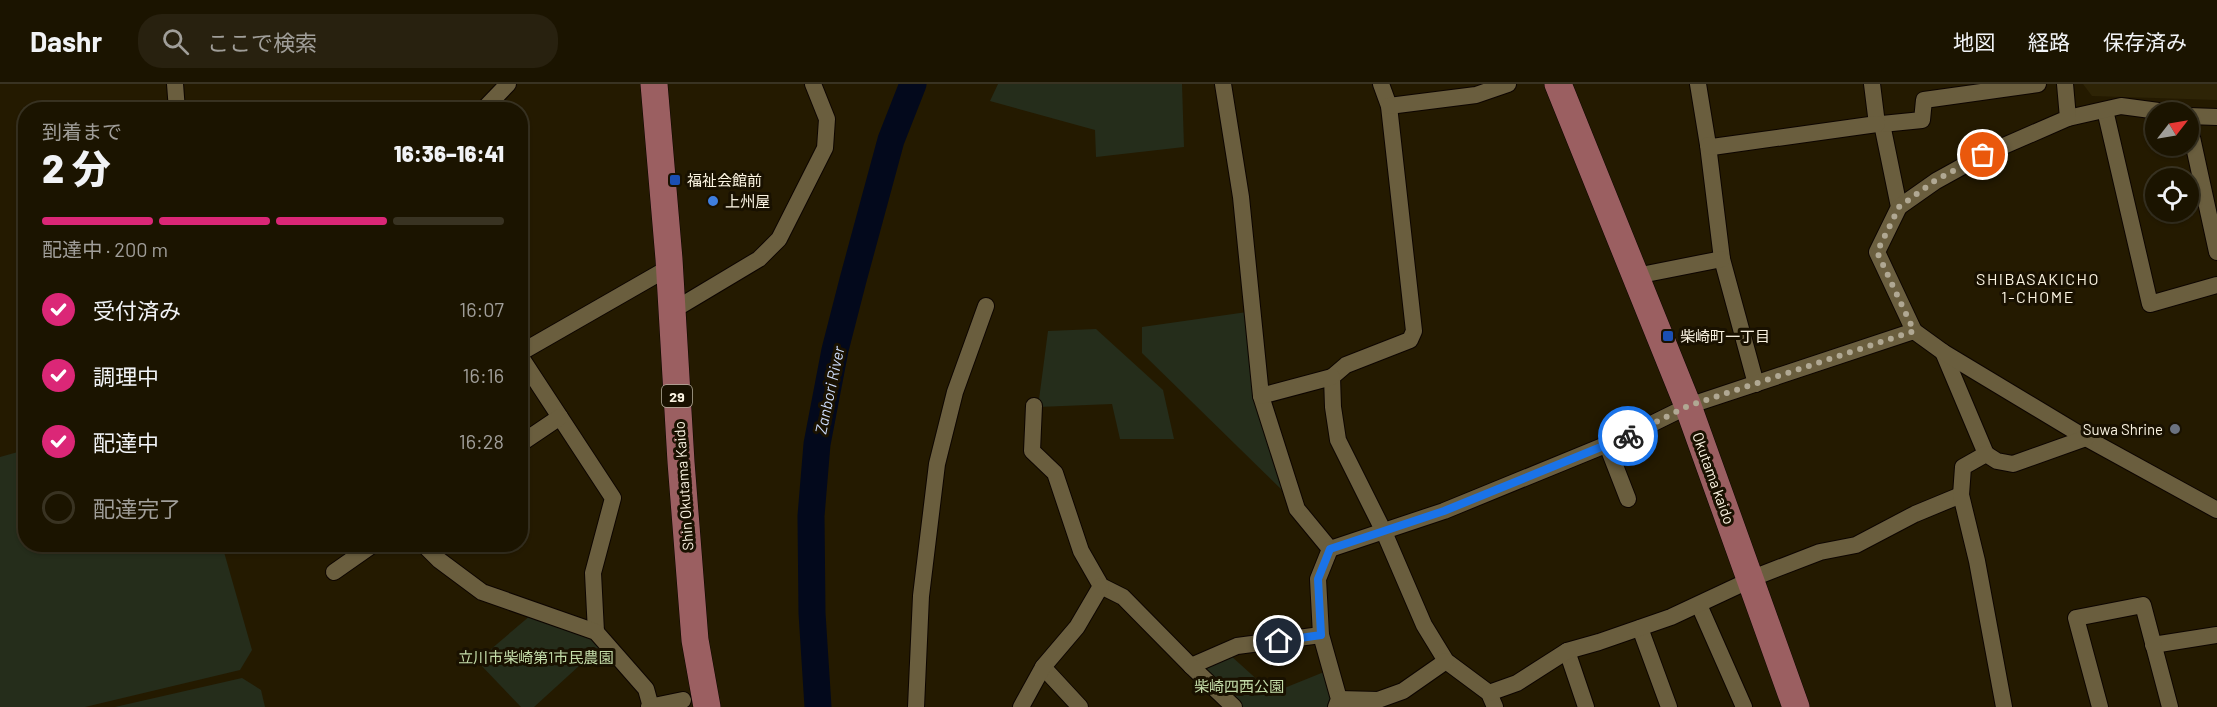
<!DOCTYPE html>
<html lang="ja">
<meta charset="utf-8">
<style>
body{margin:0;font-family:Barlow,"Noto Sans JP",sans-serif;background:#28210f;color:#f1f3f6;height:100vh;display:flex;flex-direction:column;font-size:22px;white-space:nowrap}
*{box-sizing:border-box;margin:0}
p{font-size:20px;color:#a09e99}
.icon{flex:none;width:33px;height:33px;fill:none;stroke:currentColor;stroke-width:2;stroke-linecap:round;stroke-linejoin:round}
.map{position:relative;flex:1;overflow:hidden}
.drawer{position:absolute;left:18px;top:18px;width:510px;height:450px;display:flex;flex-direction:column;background:#1b1400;border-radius:24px;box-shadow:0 2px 4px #0004,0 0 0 2px #393322}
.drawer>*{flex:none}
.needle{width:39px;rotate:59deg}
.tools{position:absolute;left:2145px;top:18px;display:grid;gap:12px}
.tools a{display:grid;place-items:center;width:54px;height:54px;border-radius:50%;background:#1b1400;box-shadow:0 2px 4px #0004,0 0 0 2px #393322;font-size:30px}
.pin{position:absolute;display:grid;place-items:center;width:51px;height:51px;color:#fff;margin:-26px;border:3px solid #fff;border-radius:50%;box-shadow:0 2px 6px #0007}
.courier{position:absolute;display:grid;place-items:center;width:60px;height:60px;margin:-30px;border:4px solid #1a73e8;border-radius:50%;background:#fff;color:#222;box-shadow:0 2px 8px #0007}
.head em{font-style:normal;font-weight:800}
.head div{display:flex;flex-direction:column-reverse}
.head{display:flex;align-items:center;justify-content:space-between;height:102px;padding:0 24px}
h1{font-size:39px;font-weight:800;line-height:45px}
.bar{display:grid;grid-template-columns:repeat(4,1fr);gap:9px 6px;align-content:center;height:72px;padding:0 24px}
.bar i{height:8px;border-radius:4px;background:#393322}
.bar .selected{background:#db2777}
.bar p{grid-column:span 4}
ol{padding:0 24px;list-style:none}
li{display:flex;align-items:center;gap:18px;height:66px}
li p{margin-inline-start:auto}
li .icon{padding:6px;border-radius:50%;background:#db2777;color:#fff;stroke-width:4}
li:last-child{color:#a09e99}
li i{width:33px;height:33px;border:3px solid #393322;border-radius:50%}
header{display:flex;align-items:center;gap:36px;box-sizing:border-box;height:84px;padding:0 30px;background:#1b1400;border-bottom:2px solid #393322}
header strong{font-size:28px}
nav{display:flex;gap:33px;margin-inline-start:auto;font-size:21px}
.search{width:420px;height:54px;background:#28210f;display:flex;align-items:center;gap:15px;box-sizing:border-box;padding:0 21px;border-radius:24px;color:#a09e99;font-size:22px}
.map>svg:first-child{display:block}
</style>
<header>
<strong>Dashr</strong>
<div class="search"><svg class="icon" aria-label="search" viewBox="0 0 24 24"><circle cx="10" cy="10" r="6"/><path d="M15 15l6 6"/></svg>ここで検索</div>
<nav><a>地図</a><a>経路</a><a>保存済み</a></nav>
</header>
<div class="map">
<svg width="2217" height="623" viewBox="0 0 2217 623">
<rect width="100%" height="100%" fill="#241a00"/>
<path fill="#2e2406" d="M 2083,0 L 2217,0 L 2217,16 L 2092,12 Z"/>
<g fill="#252d1b">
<path d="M 998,0 L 1182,0 L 1184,63 L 1096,73 L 1095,46 L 990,17 Z"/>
<path d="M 1247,228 L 1285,409 L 1142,269 L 1142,243 Z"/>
<path d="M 1096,245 L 1163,306 L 1174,355 L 1120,355 L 1112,320 L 1038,323 L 1048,247 Z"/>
<path d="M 25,366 L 26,460 L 222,461 L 252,566 L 240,586 L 85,623 L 0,623 L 0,373 Z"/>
<path d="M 531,531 L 593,552 L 602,561 L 534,623 L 521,623 L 477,577 Z"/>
<path d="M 1230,571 L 1272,609 L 1329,586 L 1333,623 L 1236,623 L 1200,588 Z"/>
<path d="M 242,594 L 261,606 L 265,623 L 115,623 Z"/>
</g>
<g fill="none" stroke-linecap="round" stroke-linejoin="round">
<path stroke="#03091c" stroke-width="27" d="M 818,623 L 812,529 L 811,432 L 817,360 L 835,266 L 853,196 L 891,56 L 913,0"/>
<g stroke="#0d0500" stroke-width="18">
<g id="minor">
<path d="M 175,0 L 177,26"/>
<path d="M 1223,0 L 1241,113 L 1261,312 L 1297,425 L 1330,465"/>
<path d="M 1381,0 L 1389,22 L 1414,247 L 1410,256 L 1346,281 L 1332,293 L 1333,323 L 1338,356 L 1384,448 L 1424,541 L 1446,577 L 1489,609 L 1495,623"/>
<path d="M 1698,0 L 1708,61 L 1722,175 L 1756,300"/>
<path d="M 1872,0 L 1877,40 L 1882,40 L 1899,123 L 1877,168 L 1914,247"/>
<path d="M 1389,22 L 1476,11 L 1508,0"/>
<path d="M 483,26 L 508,0"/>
<path d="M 2105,26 L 2150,220 L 2217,201"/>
<path d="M 2188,32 L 2217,33"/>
<path d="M 2068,34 L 2121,22 L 2166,28"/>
<path d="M 2188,35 L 2217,168"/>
<path d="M 1882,40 L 1922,36 L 1924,16 L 2038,0"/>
<path d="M 1708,61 L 1712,63 L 1877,40"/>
<path d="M 1899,123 L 1936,97 L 1983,71 L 2068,34 L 2065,0"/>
<path d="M 1636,192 L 1722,175"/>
<path d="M 672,227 L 759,175 L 779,155 L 825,64 L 827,35 L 813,0"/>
<path d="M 1943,268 L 1986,370"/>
<path d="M 520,269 L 670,183"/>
<path d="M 520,272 L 613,414 L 593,489 L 596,548"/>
<path d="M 1261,312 L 1332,293"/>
<path d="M 1034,322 L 1032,367 L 1055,389 L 1081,467 L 1101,502 L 1123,513 L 1191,582 L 1237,562 L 1321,551"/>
<path d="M 520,360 L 560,333"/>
<path d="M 1607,361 L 1628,415"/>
<path d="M 423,460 L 439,476 L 482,508 L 596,548 L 646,605 L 651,623"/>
<path d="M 1330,465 L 1444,427 L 1625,353 L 1688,322 L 1914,247 L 1943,268 L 2086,354 L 2217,426"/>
<path d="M 1330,465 L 1318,495 L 1321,551 L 1339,615 L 1336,623"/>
<path d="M 334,488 L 374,460"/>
<path d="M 1699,521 L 1744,623"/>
<path d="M 1640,544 L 1669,623"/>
<path d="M 2153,561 L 2217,551"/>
<path d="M 1567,567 L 1586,623"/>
<path d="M 1191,582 L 1234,623"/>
<path d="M 1043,583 L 1080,623"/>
<path d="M 1489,609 L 1517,599 L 1567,567 L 1599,558 L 1671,533 L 1763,490 L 1820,468 L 1856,461 L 1915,430 L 1961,411"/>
<path d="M 1339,615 L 1378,616 L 1403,607 L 1446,577"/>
<path d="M 649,623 L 683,616"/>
<path d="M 916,623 L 921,512 L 937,380 L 955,308 L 986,222"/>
<path d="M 1021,623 L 1043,583 L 1077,543 L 1101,502"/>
<path d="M 2004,623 L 1977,477 L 1961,411 L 1963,383 L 1986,370 L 1997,377 L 2013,380 L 2086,354"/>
<path d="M 2100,623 L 2076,534 L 2143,521 L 2170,623"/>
</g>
</g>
<g stroke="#0d0500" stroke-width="28">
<g id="primary">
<path d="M 654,0 L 669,175 L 681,378 L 695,556 L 707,623"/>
<path d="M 1558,0 L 1688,322 L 1796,623"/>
</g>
</g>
<use href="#minor" stroke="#6a5e3e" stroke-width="16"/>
<use href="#primary" stroke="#9b5f61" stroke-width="27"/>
</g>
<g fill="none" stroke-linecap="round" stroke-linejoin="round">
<path stroke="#b0a893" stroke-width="6" stroke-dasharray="0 10.8" d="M 1628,352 L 1688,322 L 1914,247 L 1877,168 L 1899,123 L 1936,96 L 1983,71"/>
<path stroke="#1a73e8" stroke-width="8" d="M 1279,557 L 1321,551 L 1318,495 L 1330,465 L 1444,427 L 1628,352"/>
</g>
<g fill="#1a4fb4" stroke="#191100" stroke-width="2">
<rect x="669" y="90" width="12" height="12" rx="3"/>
<rect x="1662" y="246" width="12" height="12" rx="3"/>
</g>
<circle fill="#3f7fe0" stroke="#191100" stroke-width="2" cx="713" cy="117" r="6"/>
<circle fill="#6b7280" stroke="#191100" stroke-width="2" cx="2175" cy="345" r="6"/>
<g text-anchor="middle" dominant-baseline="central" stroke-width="6" stroke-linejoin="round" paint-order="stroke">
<rect fill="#191100" stroke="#b7b09e" stroke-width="1.5" x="662" y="301" width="30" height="22" rx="4.5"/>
<g font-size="14" font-weight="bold" fill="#fbf4e2">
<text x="677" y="312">29</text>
</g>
<g font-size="15" fill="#fbf4e2" stroke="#191100" text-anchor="start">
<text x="687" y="96">福祉会館前</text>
<text x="725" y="117">上州屋</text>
<text x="1680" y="252">柴崎町一丁目</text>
<text x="2163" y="345" text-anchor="end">Suwa Shrine</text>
</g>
<g font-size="15" fill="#fbf4e2" stroke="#191100">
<text transform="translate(1714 394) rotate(70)">Okutama kaido</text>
<text transform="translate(683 402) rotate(-94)">Shin Okutama Kaido</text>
</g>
<g font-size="15" fill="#c4dda9" stroke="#191100">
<text x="536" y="573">立川市柴崎第1市民農園</text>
<text x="1239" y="602">柴崎四西公園</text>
</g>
<g font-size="16" letter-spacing="1.5" fill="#fbf4e2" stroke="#191100">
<text x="2038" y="194">SHIBASAKICHO<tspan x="2038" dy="18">1-CHOME</tspan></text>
</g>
<g font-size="16" font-style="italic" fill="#ccdbfa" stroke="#191100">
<text transform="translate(829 306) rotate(-78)">Zanbori River</text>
</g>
</g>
</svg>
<div class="tools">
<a><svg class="needle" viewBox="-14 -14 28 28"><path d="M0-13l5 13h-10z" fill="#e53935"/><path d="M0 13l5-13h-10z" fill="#a09e99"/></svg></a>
<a><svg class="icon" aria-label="locate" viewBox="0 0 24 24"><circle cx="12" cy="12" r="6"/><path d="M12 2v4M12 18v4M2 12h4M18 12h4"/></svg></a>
</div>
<div class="pin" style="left:1983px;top:71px;background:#ea580c"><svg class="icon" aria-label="bag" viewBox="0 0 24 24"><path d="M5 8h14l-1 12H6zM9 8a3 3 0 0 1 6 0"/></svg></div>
<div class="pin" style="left:1279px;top:557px;background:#1f2937"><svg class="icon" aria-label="home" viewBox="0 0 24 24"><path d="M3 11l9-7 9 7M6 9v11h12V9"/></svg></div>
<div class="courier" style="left:1628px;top:352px"><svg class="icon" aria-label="bike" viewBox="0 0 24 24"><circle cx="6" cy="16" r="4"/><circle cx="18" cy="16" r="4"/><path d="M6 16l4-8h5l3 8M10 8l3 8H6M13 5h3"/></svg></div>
<section class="drawer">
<div class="head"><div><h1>2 分</h1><p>到着まで</p></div><em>16:36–16:41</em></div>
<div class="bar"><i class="selected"></i><i class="selected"></i><i class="selected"></i><i></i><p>配達中 · 200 m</p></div>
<ol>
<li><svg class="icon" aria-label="check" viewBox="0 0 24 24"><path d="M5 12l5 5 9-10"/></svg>受付済み<p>16:07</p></li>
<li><svg class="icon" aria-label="check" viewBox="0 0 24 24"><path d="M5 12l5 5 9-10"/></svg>調理中<p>16:16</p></li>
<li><svg class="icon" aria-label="check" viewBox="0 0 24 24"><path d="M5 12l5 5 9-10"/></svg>配達中<p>16:28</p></li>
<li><i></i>配達完了</li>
</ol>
</section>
</div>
